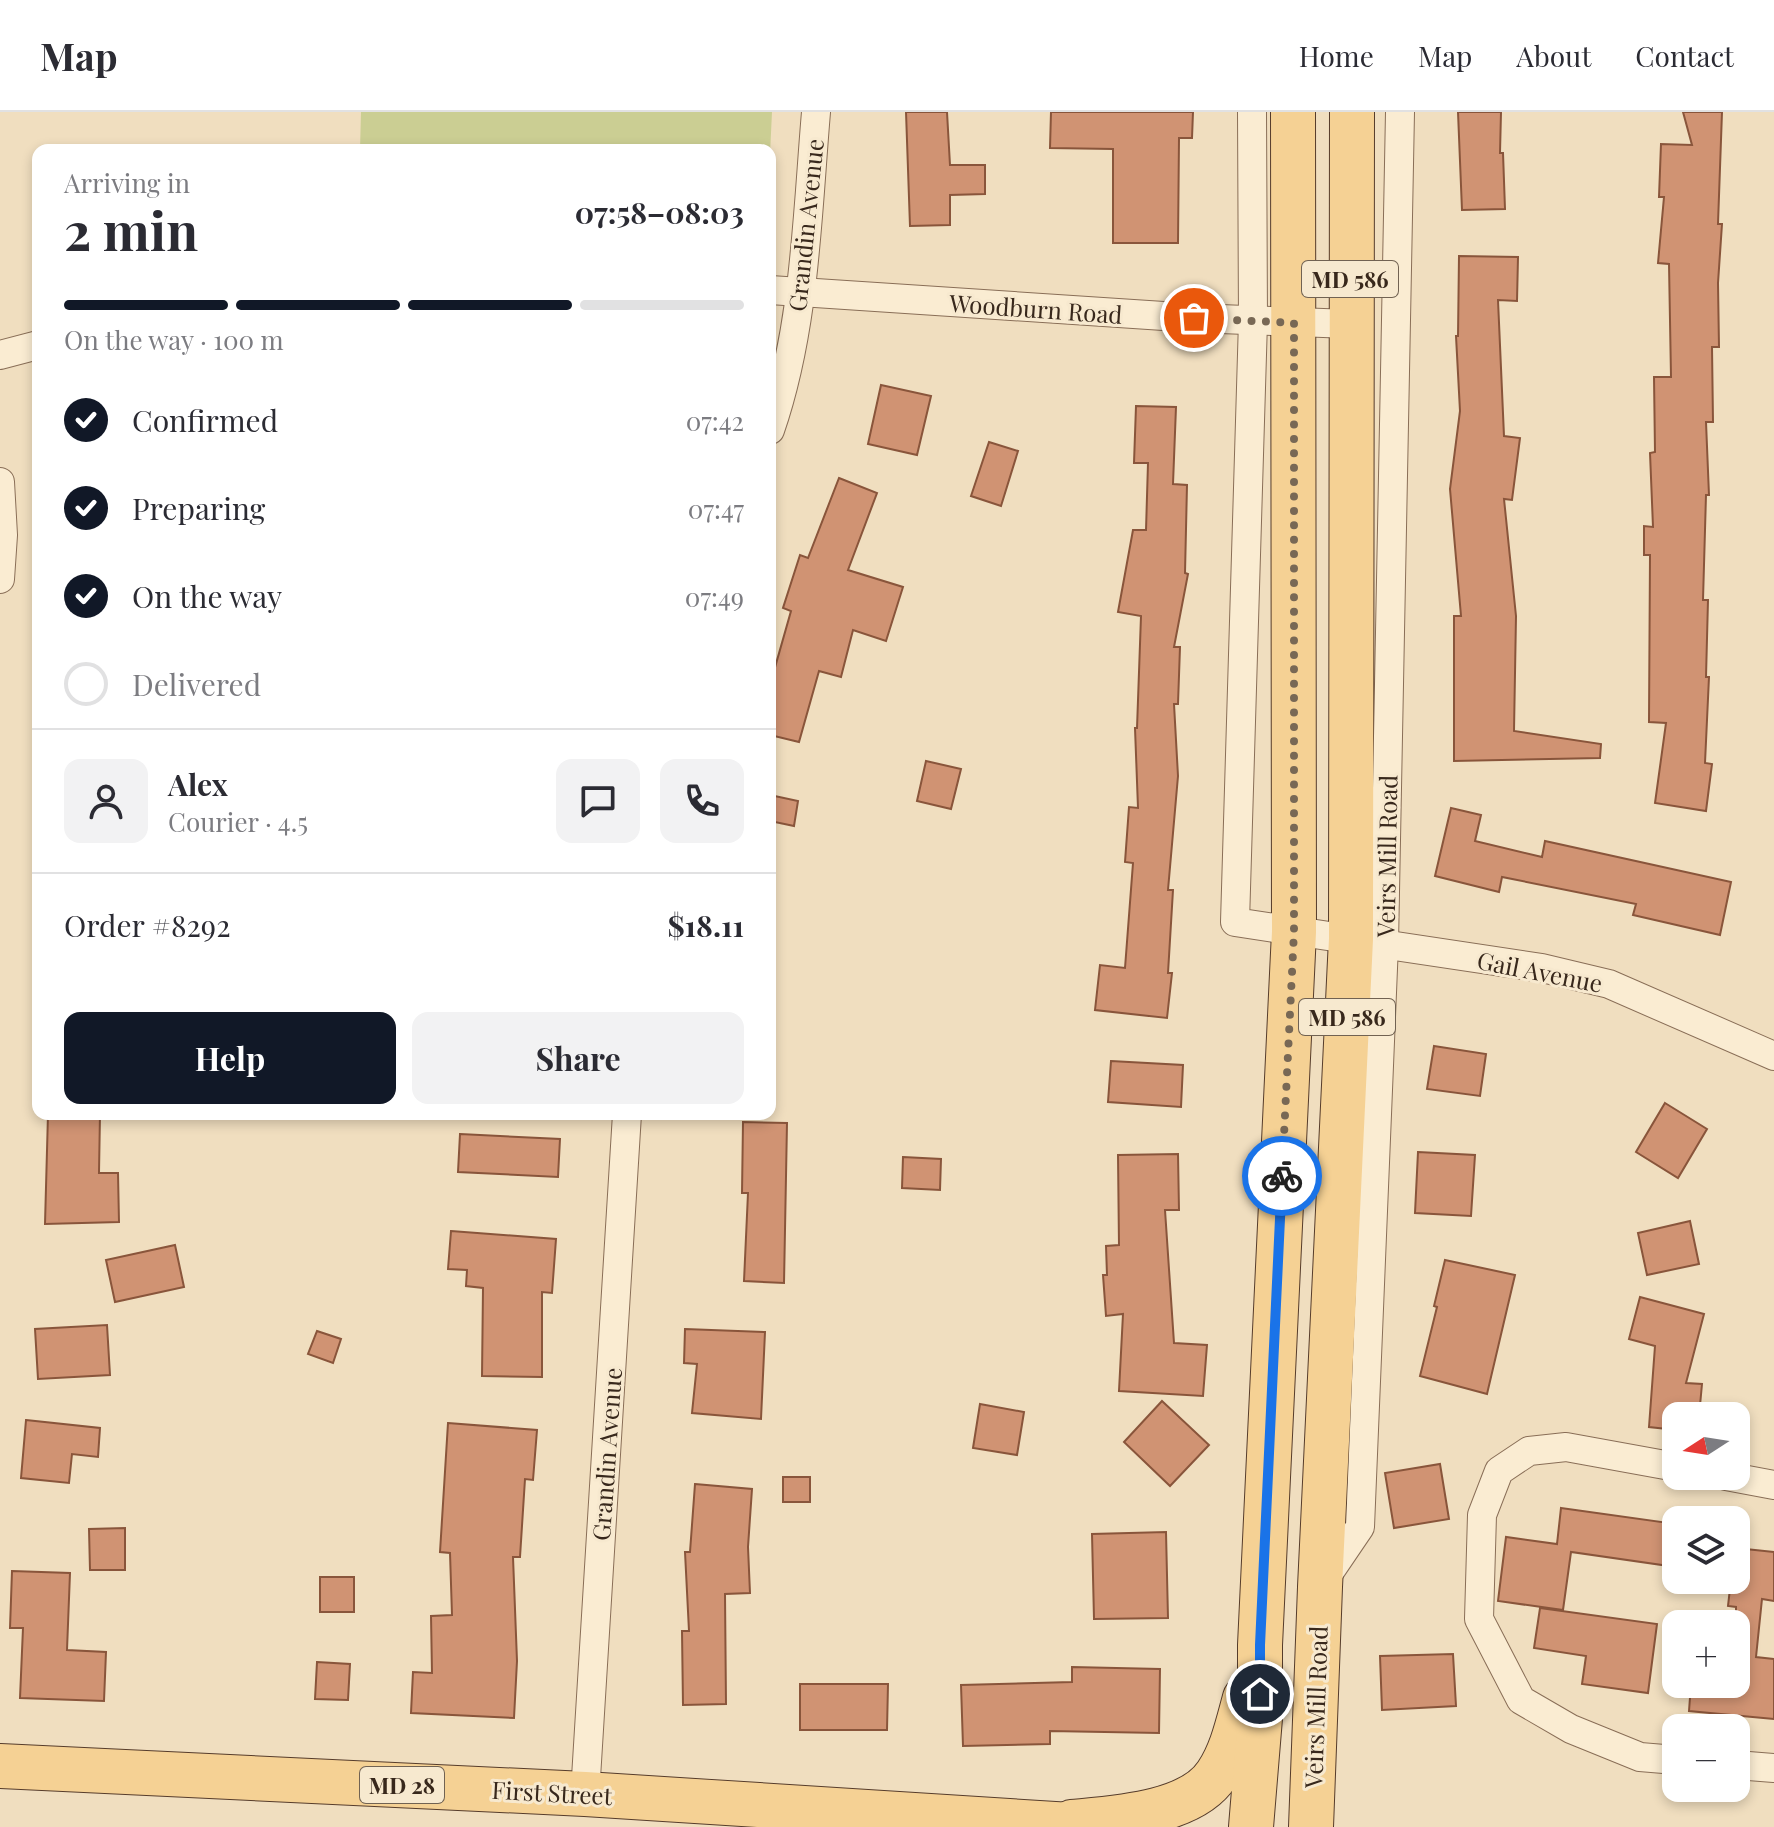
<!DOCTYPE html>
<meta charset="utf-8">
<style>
body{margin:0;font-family:"Playfair Display",serif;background:#f2f2f3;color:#2b2b33;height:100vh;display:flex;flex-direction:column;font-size:30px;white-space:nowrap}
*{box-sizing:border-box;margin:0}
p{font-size:26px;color:#7c7c81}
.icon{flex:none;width:44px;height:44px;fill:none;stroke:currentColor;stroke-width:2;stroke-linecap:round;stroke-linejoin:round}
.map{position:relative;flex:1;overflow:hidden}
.drawer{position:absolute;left:32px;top:32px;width:744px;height:976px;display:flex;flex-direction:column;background:#fff;border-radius:16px;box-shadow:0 4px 12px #0003}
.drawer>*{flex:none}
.needle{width:52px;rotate:258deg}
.tools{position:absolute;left:1662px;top:1290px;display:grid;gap:16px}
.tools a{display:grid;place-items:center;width:88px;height:88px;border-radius:16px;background:#fff;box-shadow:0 4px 12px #0003;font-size:40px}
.pin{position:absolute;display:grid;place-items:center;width:68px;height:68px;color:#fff;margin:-34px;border:4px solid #fff;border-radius:50%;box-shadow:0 2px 8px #0007}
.courier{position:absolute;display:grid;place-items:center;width:80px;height:80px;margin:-40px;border:6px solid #1a73e8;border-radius:50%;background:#fff;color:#222;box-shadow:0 2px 10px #0007}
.head em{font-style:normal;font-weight:700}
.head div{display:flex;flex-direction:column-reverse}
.head{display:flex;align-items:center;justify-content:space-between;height:136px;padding:0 32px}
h1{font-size:52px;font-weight:700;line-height:60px}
.bar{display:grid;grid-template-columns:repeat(4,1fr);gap:12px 8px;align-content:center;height:96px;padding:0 32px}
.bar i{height:10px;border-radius:6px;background:#e1e1e2}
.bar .active{background:#111827}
.bar p{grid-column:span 4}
.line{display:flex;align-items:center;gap:20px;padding:0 32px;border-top:2px solid #e1e1e2}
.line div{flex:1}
.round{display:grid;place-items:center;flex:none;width:84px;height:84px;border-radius:16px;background:#f2f2f3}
ol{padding:0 32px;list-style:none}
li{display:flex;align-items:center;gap:24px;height:88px}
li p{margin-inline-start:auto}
li .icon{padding:8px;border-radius:50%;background:#111827;color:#fff;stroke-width:4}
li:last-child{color:#7c7c81}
li i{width:44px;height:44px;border:4px solid #e1e1e2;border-radius:50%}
.cta{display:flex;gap:16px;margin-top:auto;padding:16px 32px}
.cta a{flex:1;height:92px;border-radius:16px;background:#111827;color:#fff;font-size:32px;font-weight:700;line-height:92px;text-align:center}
.cta a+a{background:#f2f2f3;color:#2b2b33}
header{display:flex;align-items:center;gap:48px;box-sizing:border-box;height:112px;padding:0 40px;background:#fff;border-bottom:2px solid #e1e1e2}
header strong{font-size:38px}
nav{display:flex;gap:44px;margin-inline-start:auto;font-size:28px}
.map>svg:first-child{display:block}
</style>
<header>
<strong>Map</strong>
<nav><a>Home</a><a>Map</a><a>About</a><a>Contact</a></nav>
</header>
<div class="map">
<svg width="1774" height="1715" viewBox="0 0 1774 1715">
<rect width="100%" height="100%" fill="#f0debf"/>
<path fill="#cbce93" d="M 361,0 L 772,0 L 770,42 L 770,38 L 360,38 Z"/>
<g fill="#d09373" stroke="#89553b" stroke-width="2">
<path d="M 906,0 L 947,0 L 950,53 L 985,53 L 985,82 L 950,83 L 950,113 L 910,114 Z"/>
<path d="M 1051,0 L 1193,0 L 1192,26 L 1179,26 L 1178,131 L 1113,131 L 1113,37 L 1050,36 Z"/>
<path d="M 1458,0 L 1501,0 L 1500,41 L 1503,41 L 1505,97 L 1462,98 Z"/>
<path d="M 1683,0 L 1722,0 L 1718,112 L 1722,112 L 1718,171 L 1719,235 L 1712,235 L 1713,310 L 1706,310 L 1709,383 L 1706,383 L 1703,488 L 1708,488 L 1706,565 L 1709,565 L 1705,651 L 1712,652 L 1706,699 L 1655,691 L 1666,611 L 1649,610 L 1650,443 L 1644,443 L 1644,414 L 1653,415 L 1650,341 L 1655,340 L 1654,265 L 1671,265 L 1669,152 L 1658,151 L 1664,85 L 1659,85 L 1661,32 L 1692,33 Z"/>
<path d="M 1459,144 L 1518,145 L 1517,189 L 1498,188 L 1504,324 L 1520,326 L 1512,388 L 1504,387 L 1516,504 L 1514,619 L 1601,632 L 1600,646 L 1454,649 L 1454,504 L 1461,504 L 1450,377 L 1460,299 L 1456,224 L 1458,224 Z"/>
<path d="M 881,273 L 931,284 L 917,343 L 868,332 Z"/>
<path d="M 1136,294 L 1176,295 L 1173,372 L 1187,373 L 1185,461 L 1188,462 L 1174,535 L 1180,535 L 1178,592 L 1174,592 L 1178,664 L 1168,778 L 1173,778 L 1168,861 L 1172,861 L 1167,906 L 1095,898 L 1100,853 L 1125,856 L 1133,751 L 1125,750 L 1129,695 L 1138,696 L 1135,616 L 1137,616 L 1141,504 L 1118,500 L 1133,418 L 1146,418 L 1148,351 L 1134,351 Z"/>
<path d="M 989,330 L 1018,339 L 1001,394 L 971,384 Z"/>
<path d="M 839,366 L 877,381 L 848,458 L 903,475 L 886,529 L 853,518 L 841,565 L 819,559 L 799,630 L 770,623 L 770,573 L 791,499 L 783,496 L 800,443 L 808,446 Z"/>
<path d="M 926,649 L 961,657 L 951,697 L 917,689 Z"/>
<path d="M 770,683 L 798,689 L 794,714 L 770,709 Z"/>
<path d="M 1451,696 L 1481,703 L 1475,729 L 1542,745 L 1545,729 L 1731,770 L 1720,823 L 1633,803 L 1636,792 L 1502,765 L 1499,780 L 1435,764 Z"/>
<path d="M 1434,934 L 1486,942 L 1480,984 L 1427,977 Z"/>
<path d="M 1111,949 L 1183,953 L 1181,995 L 1108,990 Z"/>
<path d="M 1665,991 L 1707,1017 L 1678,1066 L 1636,1040 Z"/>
<path d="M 48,1002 L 100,1002 L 99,1061 L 118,1061 L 119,1110 L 45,1112 Z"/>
<path d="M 743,1010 L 787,1011 L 784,1171 L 744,1169 L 748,1081 L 742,1081 Z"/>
<path d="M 460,1022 L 560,1027 L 558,1065 L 458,1060 Z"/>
<path d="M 1418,1040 L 1475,1043 L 1471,1104 L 1415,1101 Z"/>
<path d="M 1178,1042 L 1179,1098 L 1165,1098 L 1174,1231 L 1207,1233 L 1203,1284 L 1119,1279 L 1123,1202 L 1106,1204 L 1103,1163 L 1107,1163 L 1106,1134 L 1119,1133 L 1118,1043 Z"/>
<path d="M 903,1045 L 941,1047 L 940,1078 L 902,1076 Z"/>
<path d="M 1690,1109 L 1699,1152 L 1647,1163 L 1638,1121 Z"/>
<path d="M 451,1119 L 556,1127 L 552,1181 L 542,1180 L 542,1265 L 482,1264 L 483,1176 L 466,1174 L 467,1158 L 448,1157 Z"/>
<path d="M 175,1133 L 184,1175 L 115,1190 L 106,1148 Z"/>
<path d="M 1445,1148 L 1515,1163 L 1487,1282 L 1420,1264 L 1437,1195 L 1434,1194 Z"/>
<path d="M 1640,1185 L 1704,1202 L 1686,1271 L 1702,1272 L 1699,1304 L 1676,1304 L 1676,1318 L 1649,1315 L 1655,1234 L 1629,1227 Z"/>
<path d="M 107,1213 L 110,1263 L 38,1267 L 35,1217 Z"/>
<path d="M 685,1217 L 765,1220 L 761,1307 L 692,1301 L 697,1252 L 684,1251 Z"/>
<path d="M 317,1219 L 341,1227 L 333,1251 L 308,1242 Z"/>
<path d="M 1162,1289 L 1209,1333 L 1170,1374 L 1124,1330 Z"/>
<path d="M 980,1292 L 1024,1300 L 1017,1343 L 973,1336 Z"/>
<path d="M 26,1308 L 100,1316 L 98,1345 L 72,1342 L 69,1371 L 21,1366 Z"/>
<path d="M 448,1311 L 537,1318 L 533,1368 L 525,1367 L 520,1445 L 513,1445 L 517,1549 L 514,1606 L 411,1601 L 413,1560 L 432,1561 L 431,1504 L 452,1503 L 450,1441 L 440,1440 Z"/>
<path d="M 1440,1352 L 1449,1407 L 1394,1416 L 1385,1361 Z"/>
<rect x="783" y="1365" width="27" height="25"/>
<path d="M 695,1372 L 752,1377 L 748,1435 L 750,1481 L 725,1482 L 726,1592 L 683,1593 L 682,1519 L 689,1519 L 685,1440 L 690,1440 Z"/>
<path d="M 1561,1396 L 1676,1412 L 1676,1455 L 1571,1440 L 1563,1498 L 1498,1489 L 1506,1425 L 1557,1432 Z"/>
<path d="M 125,1416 L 125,1458 L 90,1458 L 89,1417 Z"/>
<path d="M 1166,1420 L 1168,1506 L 1094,1507 L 1092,1422 Z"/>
<path d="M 1736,1436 L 1774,1440 L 1774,1489 L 1762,1487 L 1756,1545 L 1774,1547 L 1774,1607 L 1689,1599 L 1691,1572 L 1736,1572 L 1736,1495 L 1728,1494 L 1731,1468 L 1736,1468 Z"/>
<path d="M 12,1459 L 70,1461 L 67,1538 L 106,1540 L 104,1589 L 20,1586 L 23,1516 L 10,1516 Z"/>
<rect x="320" y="1465" width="34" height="35"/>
<path d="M 1540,1496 L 1657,1512 L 1648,1581 L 1582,1572 L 1586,1544 L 1534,1536 Z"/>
<path d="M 1453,1542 L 1456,1594 L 1382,1598 L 1380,1544 Z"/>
<path d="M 317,1550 L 350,1552 L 348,1588 L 315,1587 Z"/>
<path d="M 1072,1555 L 1160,1557 L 1159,1621 L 1050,1619 L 1050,1632 L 963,1634 L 961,1573 L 1072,1570 Z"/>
<path d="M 800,1572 L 888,1572 L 887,1618 L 800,1618 Z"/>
</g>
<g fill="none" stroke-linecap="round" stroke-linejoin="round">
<g stroke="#896e57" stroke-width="30">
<g id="street">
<path d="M 1252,0 L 1253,209 L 1235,810 L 1542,856 L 1609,872 L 1774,944"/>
<path d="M 770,178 L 1194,206 L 1350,212"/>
<path d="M 0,243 L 38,233"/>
<path d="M 770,318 C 805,217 807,106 816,0"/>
<path d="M 0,370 L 3,423 L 0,467"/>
<path d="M 1676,1355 L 1566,1335 L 1529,1339 L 1499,1359 L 1482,1403 L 1479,1507 L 1521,1588 L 1571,1617 L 1640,1645 L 1676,1648"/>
<path d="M 1726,1364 L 1774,1373"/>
<path d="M 1322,1471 L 1360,1415 L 1384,832 L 1400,0"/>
<path d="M 1736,1653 L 1774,1656"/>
<path d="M 585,1682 L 627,1002"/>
</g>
</g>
<g stroke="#563c2b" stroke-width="46">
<g id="primary">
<path d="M 0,1654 L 585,1682 L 1103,1715"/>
<path d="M 1072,1710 C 1114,1706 1191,1702 1217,1662 C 1232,1640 1238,1611 1245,1586"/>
<path d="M 1251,1715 L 1260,1606 L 1260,1533 L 1294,820 L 1293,0"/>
<path d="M 1311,1715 L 1320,1475 L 1351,827 L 1352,0"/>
</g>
</g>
<use href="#street" stroke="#faecd2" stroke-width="28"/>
<use href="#primary" stroke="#f5d194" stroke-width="44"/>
</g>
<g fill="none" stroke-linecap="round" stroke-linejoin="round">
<path stroke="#786855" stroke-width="8" stroke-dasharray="0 14.4" d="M 1194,206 L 1294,211 L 1294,820 L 1282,1064"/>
<path stroke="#1a73e8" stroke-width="10" d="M 1260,1582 L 1260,1533 L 1282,1064"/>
</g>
<g text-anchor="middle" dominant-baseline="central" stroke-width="6" stroke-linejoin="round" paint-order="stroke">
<g fill="#f7e9cf" stroke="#716252" stroke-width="2">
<rect x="1302" y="149" width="96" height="36" rx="6"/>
<rect x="1299" y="887" width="96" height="36" rx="6"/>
<rect x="360" y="1655" width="84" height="36" rx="6"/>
</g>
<g font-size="22" font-weight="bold" fill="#38281c">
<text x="1350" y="167">MD 586</text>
<text x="1347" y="905">MD 586</text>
<text x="402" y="1673">MD 28</text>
</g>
<g font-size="24" fill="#38281c" stroke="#f7e9cf">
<text transform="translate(805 113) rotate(-84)">Grandin Avenue</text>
<text transform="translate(1036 196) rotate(4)">Woodburn Road</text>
<text transform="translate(1386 744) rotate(-89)">Veirs Mill Road</text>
<text transform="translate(1540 859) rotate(11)">Gail Avenue</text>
<text transform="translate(606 1342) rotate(-86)">Grandin Avenue</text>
<text transform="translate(1315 1595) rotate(-88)">Veirs Mill Road</text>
<text transform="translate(552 1680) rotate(3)">First Street</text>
</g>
</g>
</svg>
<div class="tools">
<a><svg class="needle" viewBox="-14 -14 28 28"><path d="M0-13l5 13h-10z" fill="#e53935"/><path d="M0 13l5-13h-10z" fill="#7c7c81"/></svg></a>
<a><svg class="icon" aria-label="layers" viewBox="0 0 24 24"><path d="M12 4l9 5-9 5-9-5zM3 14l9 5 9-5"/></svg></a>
<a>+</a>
<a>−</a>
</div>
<div class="pin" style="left:1194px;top:206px;background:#ea580c"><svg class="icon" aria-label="bag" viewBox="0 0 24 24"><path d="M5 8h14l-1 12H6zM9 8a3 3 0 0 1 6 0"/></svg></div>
<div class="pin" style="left:1260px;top:1582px;background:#1f2937"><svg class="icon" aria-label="home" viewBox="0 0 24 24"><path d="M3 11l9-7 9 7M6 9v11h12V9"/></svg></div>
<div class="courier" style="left:1282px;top:1064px"><svg class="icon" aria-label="bike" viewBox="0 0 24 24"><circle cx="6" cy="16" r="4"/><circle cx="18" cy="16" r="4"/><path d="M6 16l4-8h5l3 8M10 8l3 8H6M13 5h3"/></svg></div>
<section class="drawer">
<div class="head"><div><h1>2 min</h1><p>Arriving in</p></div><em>07:58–08:03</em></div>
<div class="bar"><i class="active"></i><i class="active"></i><i class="active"></i><i></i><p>On the way · 100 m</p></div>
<ol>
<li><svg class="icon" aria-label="check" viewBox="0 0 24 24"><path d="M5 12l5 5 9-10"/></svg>Confirmed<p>07:42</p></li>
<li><svg class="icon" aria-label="check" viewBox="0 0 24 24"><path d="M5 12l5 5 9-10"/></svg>Preparing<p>07:47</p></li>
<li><svg class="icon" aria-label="check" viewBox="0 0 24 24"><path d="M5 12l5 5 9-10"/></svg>On the way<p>07:49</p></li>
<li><i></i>Delivered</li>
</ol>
<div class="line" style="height:144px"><a class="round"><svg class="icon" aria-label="person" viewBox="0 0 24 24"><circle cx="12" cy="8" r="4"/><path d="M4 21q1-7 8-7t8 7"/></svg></a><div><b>Alex</b><p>Courier · 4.5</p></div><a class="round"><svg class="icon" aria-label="chat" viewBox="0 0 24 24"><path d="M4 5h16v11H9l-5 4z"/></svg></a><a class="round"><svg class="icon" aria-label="phone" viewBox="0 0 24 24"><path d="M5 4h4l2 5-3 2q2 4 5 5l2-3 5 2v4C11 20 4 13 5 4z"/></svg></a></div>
<div class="line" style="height:104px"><div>Order #8292</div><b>$18.11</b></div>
<div class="cta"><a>Help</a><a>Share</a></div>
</section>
</div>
